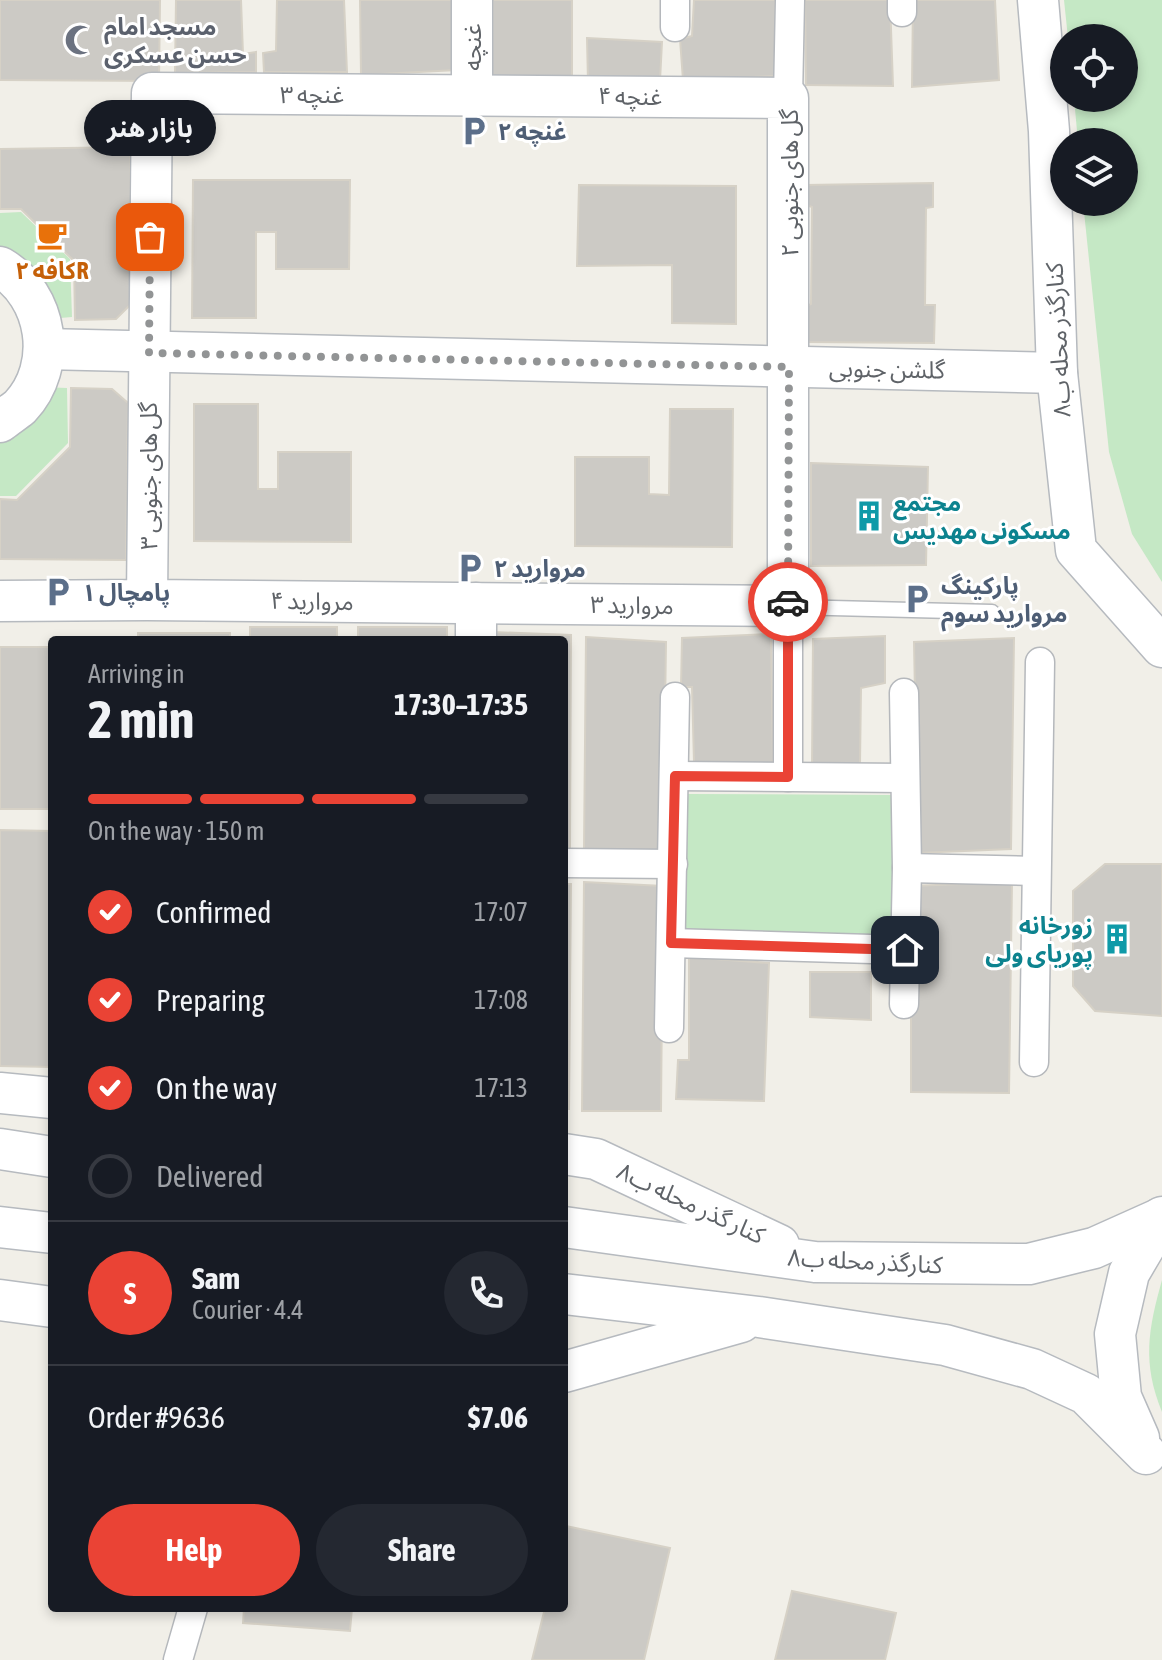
<!DOCTYPE html>
<meta charset="utf-8">
<style>
body{margin:0;font-family:"Asap Condensed","Noto Sans Arabic",sans-serif;background:#242831;color:#f1f3f6;height:100vh;display:flex;flex-direction:column;font-size:30px;white-space:nowrap}
*{box-sizing:border-box;margin:0}
p{font-size:26px;color:#9ea1a6}
.icon{flex:none;width:44px;height:44px;fill:none;stroke:currentColor;stroke-width:2;stroke-linecap:round;stroke-linejoin:round}
.map{position:relative;flex:1;overflow:hidden}
.drawer{position:absolute;left:48px;top:636px;width:520px;height:976px;display:flex;flex-direction:column;background:#171b24;border-radius:8px;box-shadow:0 4px 12px #0003}
.drawer>*{flex:none}
.fabs{position:absolute;left:1050px;top:24px;display:grid;gap:16px}
.fabs a{display:grid;place-items:center;width:88px;height:88px;border-radius:50%;background:#171b24;box-shadow:0 4px 12px #0003;font-size:40px}
.pin{position:absolute;display:grid;place-items:center;width:68px;height:68px;color:#fff;margin:-34px;border-radius:16px;box-shadow:0 4px 12px #0006}
.courier{position:absolute;display:grid;place-items:center;width:80px;height:80px;margin:-40px;border:6px solid #ea4335;border-radius:50%;background:#fff;color:#222;box-shadow:0 2px 10px #0007}
.bubble{position:absolute;height:56px;border-radius:28px;background:#171b24;box-shadow:0 4px 12px #0003;font-size:26px;font-weight:700;line-height:56px;text-align:center}
.summary em{font-style:normal;font-weight:700}
.summary div{display:flex;flex-direction:column-reverse}
.summary{display:flex;align-items:center;justify-content:space-between;height:136px;padding:0 40px}
h1{font-size:52px;font-weight:700;line-height:60px}
.bar{display:grid;grid-template-columns:repeat(4,1fr);gap:12px 8px;align-content:center;height:96px;padding:0 40px}
.bar i{height:10px;border-radius:6px;background:#363941}
.bar .on{background:#ea4335}
.bar p{grid-column:span 4}
.line{display:flex;align-items:center;gap:20px;padding:0 40px;border-top:2px solid #363941}
.line div{flex:1}
.round{display:grid;place-items:center;flex:none;width:84px;height:84px;border-radius:42px;background:#242831}
ol{padding:0 40px;list-style:none}
li{display:flex;align-items:center;gap:24px;height:88px}
li p{margin-inline-start:auto}
li .icon{padding:8px;border-radius:50%;background:#ea4335;color:#fff;stroke-width:4}
li:last-child{color:#9ea1a6}
li i{width:44px;height:44px;border:4px solid #363941;border-radius:50%}
.cta{display:flex;gap:16px;margin-top:auto;padding:16px 40px}
.cta a{flex:1;height:92px;border-radius:48px;background:#ea4335;color:#fff;font-size:32px;font-weight:700;line-height:92px;text-align:center}
.cta a+a{background:#242831;color:#f1f3f6}
.map>svg:first-child{display:block}
</style>
<div class="map">
<svg width="1162" height="1660" viewBox="0 0 1162 1660">
<rect width="100%" height="100%" fill="#f1efe8"/>
<g fill="#c5e8c5">
<path d="M 1064,0 L 1162,0 L 1162,582 L 1132,534 L 1109,452 L 1083,202 L 1124,202 L 1124,142 L 1078,142 L 1074,98 L 1124,98 L 1124,38 L 1068,38 Z"/>
<path d="M 21,212 L 70,259 L 72,317 L 48,319 L 0,264 L 0,213 Z"/>
<path d="M 41,387 L 67,388 L 68,443 L 16,496 L 0,496 L 0,442 L 24,425 Z"/>
<path d="M 688,794 L 894,795 L 894,936 L 685,930 Z"/>
<path d="M 1162,1280 L 1162,1412 C 1142,1363 1148,1330 1162,1280 Z"/>
</g>
<g fill="#cccac5" stroke="#d6d1c6" stroke-width="2">
<path d="M 0,0 L 160,0 L 159,81 L 0,80 Z"/>
<path d="M 176,0 L 241,0 L 243,54 L 256,52 L 256,72 L 175,73 Z"/>
<path d="M 277,0 L 344,0 L 347,72 L 264,72 L 263,53 L 276,51 Z"/>
<path d="M 360,0 L 456,0 L 457,70 L 361,75 Z"/>
<path d="M 493,0 L 572,0 L 572,79 L 492,79 Z"/>
<path d="M 694,0 L 775,0 L 776,76 L 683,80 L 680,39 L 692,36 Z"/>
<path d="M 805,0 L 890,0 L 893,86 L 806,85 Z"/>
<path d="M 913,0 L 995,0 L 999,80 L 912,87 Z"/>
<path d="M 587,38 L 662,42 L 660,81 L 588,82 Z"/>
<path d="M 130,147 L 131,304 L 116,319 L 75,320 L 74,261 L 21,209 L 0,209 L 0,149 Z"/>
<path d="M 193,180 L 350,180 L 349,269 L 276,269 L 276,232 L 256,232 L 256,318 L 192,318 Z"/>
<path d="M 933,183 L 933,207 L 926,208 L 925,305 L 935,305 L 934,343 L 805,342 L 805,307 L 811,304 L 812,207 L 806,205 L 806,185 Z"/>
<path d="M 579,185 L 736,186 L 736,324 L 672,323 L 672,265 L 577,266 Z"/>
<path d="M 71,388 L 112,389 L 128,403 L 126,560 L 0,559 L 0,499 L 17,500 L 70,447 Z"/>
<path d="M 194,404 L 258,404 L 258,489 L 278,489 L 278,452 L 351,452 L 351,542 L 194,541 Z"/>
<path d="M 670,409 L 733,409 L 732,547 L 575,546 L 575,457 L 649,457 L 649,494 L 669,495 Z"/>
<path d="M 811,463 L 928,467 L 926,565 L 811,566 Z"/>
<rect x="250" y="627" width="87" height="13"/>
<rect x="358" y="627" width="89" height="13"/>
<path d="M 492,632 L 571,635 L 570,849 L 564,849 L 564,640 L 492,640 Z"/>
<rect x="138" y="633" width="92" height="7"/>
<path d="M 771,634 L 773,765 L 694,762 L 692,687 L 681,687 L 682,638 Z"/>
<path d="M 885,636 L 885,683 L 861,688 L 860,764 L 812,767 L 813,639 Z"/>
<path d="M 586,637 L 666,642 L 663,850 L 584,850 Z"/>
<path d="M 1014,638 L 1011,849 L 918,853 L 914,642 Z"/>
<rect x="0" y="647" width="52" height="162"/>
<path d="M 0,830 L 52,831 L 52,1067 L 0,1066 Z"/>
<path d="M 1105,864 L 1162,864 L 1162,1016 L 1095,1011 L 1073,986 L 1073,891 Z"/>
<path d="M 584,882 L 663,886 L 661,1111 L 582,1111 Z"/>
<path d="M 1012,882 L 1009,1093 L 911,1092 L 911,886 Z"/>
<path d="M 564,884 L 571,884 L 569,1109 L 564,1109 Z"/>
<path d="M 689,957 L 769,963 L 764,1101 L 676,1099 L 678,1060 L 689,1060 Z"/>
<path d="M 810,972 L 871,972 L 871,1020 L 810,1017 Z"/>
<path d="M 566,1526 L 670,1548 L 644,1660 L 532,1660 L 545,1608 L 564,1608 Z"/>
<path d="M 792,1591 L 896,1613 L 885,1660 L 775,1660 Z"/>
<path d="M 244,1608 L 352,1608 L 350,1631 L 243,1623 Z"/>
</g>
<g fill="none" stroke-linecap="round" stroke-linejoin="round">
<g stroke="#b5b8bc" stroke-width="17">
<path id="lane" d="M 792,607 L 992,612"/>
</g>
<g stroke="#b5b8bc" stroke-width="31">
<g id="street">
<path d="M 675,0 L 675,27"/>
<path d="M 902,0 L 902,12"/>
<path d="M 788,98 L 790,0"/>
<path d="M 788,606 L 788,777"/>
<path d="M 904,693 L 907,868 L 904,1004"/>
<path d="M 675,776 L 905,778"/>
<path d="M 564,863 L 673,864"/>
<path d="M 907,868 L 1036,871"/>
<path d="M 671,943 L 905,950"/>
<path d="M 669,1028 L 675,697"/>
<path d="M 1034,1062 L 1040,662"/>
<path d="M 178,1660 L 193,1608"/>
</g>
</g>
<g stroke="#b6babf" stroke-width="43">
<g id="secondary">
<path d="M 472,0 L 472,95"/>
<path d="M 1038,0 L 1049,131 L 1057,373 L 1076,550 L 1162,647"/>
<path d="M 0,267 C 48,295 59,366 20,407 C 14,412 6,417 0,422"/>
<path d="M 44,349 L 1057,373"/>
<path d="M 0,601 L 147,600 L 788,606 L 788,98 L 152,93 L 147,600"/>
<path d="M 476,640 L 476,603"/>
<path d="M 0,1093 L 52,1098"/>
<path d="M 0,1149 L 52,1157"/>
<path d="M 564,1154 L 596,1159 L 779,1245"/>
<path d="M 0,1227 L 52,1233"/>
<path d="M 564,1227 L 815,1262 L 1029,1264 L 1094,1248 L 1161,1218"/>
<path d="M 564,1294 L 759,1317 L 945,1345 L 1032,1369 L 1086,1394 L 1146,1454"/>
<path d="M 0,1300 L 52,1307"/>
<path d="M 564,1372 L 741,1322"/>
<path d="M 1139,1438 L 1121,1397 L 1115,1334 L 1129,1273 L 1162,1217"/>
</g>
</g>
<use href="#lane" stroke="#fff" stroke-width="14"/>
<use href="#street" stroke="#fff" stroke-width="28"/>
<use href="#secondary" stroke="#fff" stroke-width="40"/>
</g>
<g fill="none" stroke-linecap="round" stroke-linejoin="round">
<path stroke="#929495" stroke-width="8" stroke-dasharray="0 14.4" d="M 150,237 L 149,353 L 789,367 L 788,602"/>
<path stroke="#ea4335" stroke-width="10" d="M 788,602 L 788,777 L 675,776 L 671,943 L 905,950"/>
</g>
<defs>
<g id="mosque-bare" transform="scale(2.4)"><path d="M3.5-4.9A6 6 0 1 0 3.5 4.9A5 5 0 1 1 3.5-4.9Z" fill="#6b7280" stroke="#fff" stroke-width="2.5" paint-order="stroke"/></g>
<g id="parking-bare" transform="scale(2.4)"><path d="M-3.5-5.5H1a3.5 3.5 0 0 1 0 7H-1V5.5H-3.5ZM-1-3.4V-.6H.8a1.4 1.4 0 0 0 0-2.8Z" fill="#5c6f8a" stroke="#fff" stroke-width="2.5" paint-order="stroke"/></g>
<g id="cafe-bare" transform="scale(2.4)"><path d="M-5.5-4.5H6V0H3Q3 3.5 0 3.5H-2.5Q-5.5 3.5-5.5 0ZM3-3.2v2h1.7v-2ZM-6 4.5H4V6H-6Z" fill="#e8710a" stroke="#fff" stroke-width="2.5" paint-order="stroke"/></g>
<g id="building-bare" transform="scale(2.4)"><path d="M-4-6H4V6H1V3H-1V6H-4ZM-2.5-4.3h1.7v1.8h-1.7ZM.8-4.3h1.7v1.8H.8ZM-2.5-1h1.7V.8h-1.7ZM.8-1h1.7V.8H.8Z" fill="#0f9aa8" stroke="#fff" stroke-width="2.5" paint-order="stroke"/></g>
</defs>
<g fill-rule="evenodd">
<use href="#mosque-bare" x="80" y="40"/>
<use href="#parking-bare" x="474" y="131"/>
<use href="#cafe-bare" x="52" y="235"/>
<use href="#building-bare" x="869" y="516"/>
<use href="#parking-bare" x="470" y="568"/>
<use href="#parking-bare" x="58" y="592"/>
<use href="#parking-bare" x="917" y="599"/>
<use href="#building-bare" x="1117" y="939"/>
</g>
<g text-anchor="middle" dominant-baseline="central" stroke-width="6" stroke-linejoin="round" paint-order="stroke">
<g font-size="24" font-weight="bold" fill="#5b616d" stroke="#fff" text-anchor="start">
<text x="104" y="26">مسجد امام<tspan x="104" dy="28">حسن عسکری</tspan></text>
</g>
<g font-size="24" fill="#5f6368" stroke="#fff">
<text transform="translate(472 47) rotate(-90)">غنچه</text>
<text x="312" y="94">غنچه ۳</text>
<text transform="translate(630 96) rotate(1)">غنچه ۴</text>
<text transform="translate(789 183) rotate(-90)">گل های جنوبی ۲</text>
<text transform="translate(1058 340) rotate(-93)">کنارگذر محله ب۸</text>
<text transform="translate(887 369) rotate(1)">گلشن جنوبی</text>
<text transform="translate(148 476) rotate(-90)">گل های جنوبی ۳</text>
<text transform="translate(312 601) rotate(1)">مروارید ۴</text>
<text transform="translate(632 605) rotate(1)">مروارید ۳</text>
<text transform="translate(691 1203) rotate(25)">کنار گذر محله ب۸</text>
<text transform="translate(865 1261) rotate(3)">کنارگذر محله ب۸</text>
</g>
<g font-size="24" font-weight="bold" fill="#4e5e75" stroke="#fff" text-anchor="start">
<text x="498" y="131">غنچه ۲</text>
<text x="494" y="568">مروارید ۲</text>
<text x="941" y="585">پارکینگ<tspan x="941" dy="28">مروارید سوم</tspan></text>
<text x="82" y="592">پامچال ۱</text>
</g>
<g font-size="24" font-weight="bold" fill="#c56008" stroke="#fff">
<text x="52" y="270">کافه ۲R</text>
</g>
<g font-size="24" font-weight="bold" fill="#0d838f" stroke="#fff" text-anchor="start">
<text x="893" y="502">مجتمع<tspan x="893" dy="28">مسکونی مهدیس</tspan></text>
<text x="1093" y="925" text-anchor="end">زورخانه<tspan x="1093" dy="28">پوریای ولی</tspan></text>
</g>
</g>
</svg>
<div class="fabs">
<a><svg class="icon" aria-label="locate" viewBox="0 0 24 24"><circle cx="12" cy="12" r="6"/><path d="M12 2v4M12 18v4M2 12h4M18 12h4"/></svg></a>
<a><svg class="icon" aria-label="layers" viewBox="0 0 24 24"><path d="M12 4l9 5-9 5-9-5zM3 14l9 5 9-5"/></svg></a>
</div>
<div class="pin" style="left:150px;top:237px;background:#ea580c"><svg class="icon" aria-label="bag" viewBox="0 0 24 24"><path d="M5 8h14l-1 12H6zM9 8a3 3 0 0 1 6 0"/></svg></div>
<div class="pin" style="left:905px;top:950px;background:#1f2937"><svg class="icon" aria-label="home" viewBox="0 0 24 24"><path d="M3 11l9-7 9 7M6 9v11h12V9"/></svg></div>
<div class="courier" style="left:788px;top:602px"><svg class="icon" aria-label="car" viewBox="0 0 24 24"><path d="M5 17H2v-5l4-1 3-4h7l3 4 3 1v5h-3M9 17h6M6 11h13"/><circle cx="7" cy="17" r="2"/><circle cx="17" cy="17" r="2"/></svg></div>
<div class="bubble" style="left:84px;top:100px;width:132px">بازار هنر</div>
<section class="drawer">
<div class="summary"><div><h1>2 min</h1><p>Arriving in</p></div><em>17:30–17:35</em></div>
<div class="bar"><i class="on"></i><i class="on"></i><i class="on"></i><i></i><p>On the way · 150 m</p></div>
<ol>
<li><svg class="icon" aria-label="check" viewBox="0 0 24 24"><path d="M5 12l5 5 9-10"/></svg>Confirmed<p>17:07</p></li>
<li><svg class="icon" aria-label="check" viewBox="0 0 24 24"><path d="M5 12l5 5 9-10"/></svg>Preparing<p>17:08</p></li>
<li><svg class="icon" aria-label="check" viewBox="0 0 24 24"><path d="M5 12l5 5 9-10"/></svg>On the way<p>17:13</p></li>
<li><i></i>Delivered</li>
</ol>
<div class="line" style="height:144px"><b class="round" style="background:#ea4335;color:#fff">S</b><div><b>Sam</b><p>Courier · 4.4</p></div><a class="round"><svg class="icon" aria-label="phone" viewBox="0 0 24 24"><path d="M5 4h4l2 5-3 2q2 4 5 5l2-3 5 2v4C11 20 4 13 5 4z"/></svg></a></div>
<div class="line" style="height:104px"><div>Order #9636</div><b>$7.06</b></div>
<div class="cta"><a>Help</a><a>Share</a></div>
</section>
</div>
